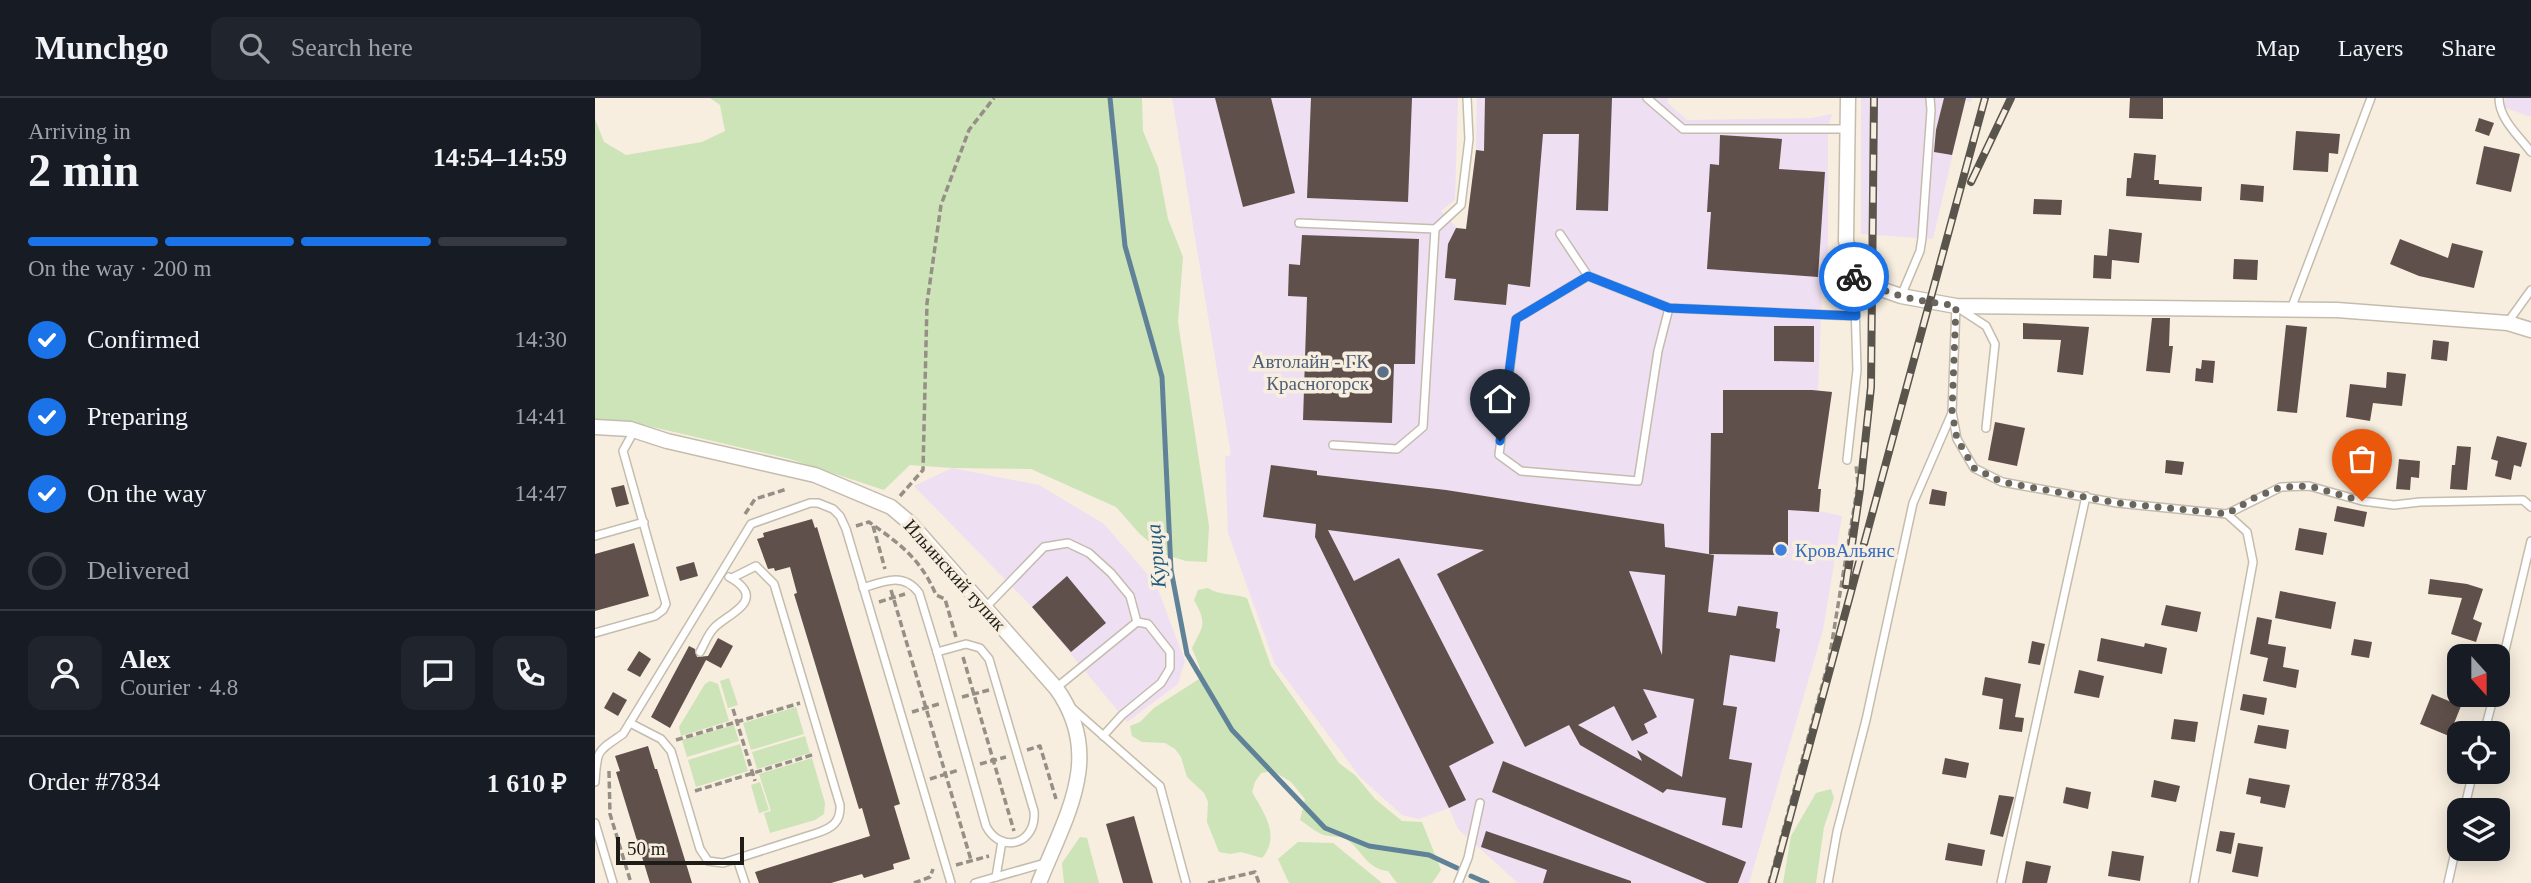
<!DOCTYPE html>
<meta charset="utf-8">
<style>
body{margin:0;font-family:"Times New Roman",serif;background:#20242c;color:#f1f3f6;height:100vh;display:flex;flex-direction:column;font-size:26px;white-space:nowrap}
*{box-sizing:border-box;margin:0}
p{font-size:23px;color:#9ea1a6}
.icon{flex:none;width:38px;height:38px;fill:none;stroke:currentColor;stroke-width:2;stroke-linecap:round;stroke-linejoin:round}
.map{position:relative;flex:1;overflow:hidden}
.details{display:flex;flex-direction:column;background:#171b24;width:595px}
.details>*{flex:none}
.needle{width:46px;rotate:159deg}
.tools{position:absolute;left:1852px;top:546px;display:grid;gap:14px}
.tools a{display:grid;place-items:center;width:63px;height:63px;border-radius:14px;background:#171b24;box-shadow:0 4px 18px #0003;font-size:35px}
.scale{position:absolute;left:21px;bottom:18px;width:128px;box-sizing:border-box;padding-left:7px;border:4px solid #1f1c17;border-top:0;font-size:19px;line-height:24px;white-space:nowrap;color:#1f1c17;-webkit-text-stroke:5px #f7eedf;paint-order:stroke}
.pin{position:absolute;display:grid;place-items:center;width:60px;height:60px;color:#fff;margin:-72px -30px;border-radius:50% 50% 50% 0;rotate:-45deg;box-shadow:0 0 7px #0007}
.pin .icon{rotate:45deg}
.courier{position:absolute;display:grid;place-items:center;width:70px;height:70px;margin:-35px;border:5px solid #1a73e8;border-radius:50%;background:#fff;color:#222;box-shadow:0 2px 9px #0007}
.summary em{font-style:normal;font-weight:700}
.summary div{display:flex;flex-direction:column-reverse}
.summary{display:flex;align-items:center;justify-content:space-between;height:119px;padding:0 28px}
h1{font-size:46px;font-weight:700;line-height:52px}
.bar{display:grid;grid-template-columns:repeat(4,1fr);gap:10px 7px;align-content:center;height:84px;padding:0 28px}
.bar i{height:9px;border-radius:5px;background:#363941}
.bar .active{background:#1a73e8}
.bar p{grid-column:span 4}
.line{display:flex;align-items:center;gap:18px;padding:0 28px;border-top:2px solid #363941}
.line div{flex:1}
.round{display:grid;place-items:center;flex:none;width:74px;height:74px;border-radius:14px;background:#20242c}
ol{padding:0 28px;list-style:none}
li{display:flex;align-items:center;gap:21px;height:77px}
li p{margin-inline-start:auto}
li .icon{padding:7px;border-radius:50%;background:#1a73e8;color:#fff;stroke-width:4}
li:last-child{color:#9ea1a6}
li i{width:38px;height:38px;border:4px solid #363941;border-radius:50%}
header{display:flex;align-items:center;gap:42px;box-sizing:border-box;height:98px;padding:0 35px;background:#171b24;border-bottom:2px solid #363941}
header strong{font-size:33px}
nav{display:flex;gap:38px;margin-inline-start:auto;font-size:24px}
.search{width:490px;height:63px;background:#20242c;display:flex;align-items:center;gap:18px;box-sizing:border-box;padding:0 24px;border-radius:14px;color:#9ea1a6;font-size:26px}
main{display:flex;flex:1;min-height:0}
.map>svg:first-child{display:block}
</style>
<header>
<strong>Munchgo</strong>
<div class="search"><svg class="icon" aria-label="search" viewBox="0 0 24 24"><circle cx="10" cy="10" r="6"/><path d="M15 15l6 6"/></svg>Search here</div>
<nav><a>Map</a><a>Layers</a><a>Share</a></nav>
</header>
<main>
<section class="details">
<div class="summary"><div><h1>2 min</h1><p>Arriving in</p></div><em>14:54–14:59</em></div>
<div class="bar"><i class="active"></i><i class="active"></i><i class="active"></i><i></i><p>On the way · 200 m</p></div>
<ol>
<li><svg class="icon" aria-label="check" viewBox="0 0 24 24"><path d="M5 12l5 5 9-10"/></svg>Confirmed<p>14:30</p></li>
<li><svg class="icon" aria-label="check" viewBox="0 0 24 24"><path d="M5 12l5 5 9-10"/></svg>Preparing<p>14:41</p></li>
<li><svg class="icon" aria-label="check" viewBox="0 0 24 24"><path d="M5 12l5 5 9-10"/></svg>On the way<p>14:47</p></li>
<li><i></i>Delivered</li>
</ol>
<div class="line" style="height:126px"><a class="round"><svg class="icon" aria-label="person" viewBox="0 0 24 24"><circle cx="12" cy="8" r="4"/><path d="M4 21q1-7 8-7t8 7"/></svg></a><div><b>Alex</b><p>Courier · 4.8</p></div><a class="round"><svg class="icon" aria-label="chat" viewBox="0 0 24 24"><path d="M4 5h16v11H9l-5 4z"/></svg></a><a class="round"><svg class="icon" aria-label="phone" viewBox="0 0 24 24"><path d="M5 4h4l2 5-3 2q2 4 5 5l2-3 5 2v4C11 20 4 13 5 4z"/></svg></a></div>
<div class="line" style="height:91px"><div>Order #7834</div><b>1 610 ₽</b></div>
</section>
<div class="map">
<svg width="1936" height="785" viewBox="0 0 1936 785">
<rect width="100%" height="100%" fill="#f7eedf"/>
<g fill="#efdff2">
<path d="M 577,0 L 863,0 L 860,102 L 846,113 L 861,129 L 871,131 L 881,52 L 882,0 L 1073,0 L 1073,5 L 1092,22 L 1216,20 L 1237,16 L 1233,30 L 1233,150 L 1227,198 L 1223,292 L 1237,294 L 1223,390 L 1226,391 L 1224,413 L 1247,418 L 1228,532 L 1154,785 L 923,785 L 863,731 L 854,710 L 824,721 L 807,717 L 765,679 L 680,566 L 633,435 L 630,359 L 636,357 Z"/>
<path d="M 1266,0 L 1377,0 L 1376,4 L 1370,3 L 1338,141 L 1266,136 Z"/>
<path d="M 1911,0 L 1936,0 L 1936,19 L 1908,9 Z"/>
<path d="M 357,370 L 444,387 L 509,426 L 561,486 L 590,563 L 583,586 L 532,624 L 437,509 L 319,388 Z"/>
</g>
<g fill="#cde3b8">
<path d="M 115,0 L 547,0 L 548,33 L 563,69 L 573,121 L 588,159 L 583,224 L 614,428 L 612,464 L 591,463 L 568,456 L 544,435 L 521,409 L 436,371 L 357,370 L 315,367 L 289,392 L 195,361 L 32,323 L 0,321 L 0,21 L 9,44 L 31,57 L 107,44 L 130,33 L 125,7 Z"/>
<path d="M 613,490 C 625,498 638,495 652,500 L 676,568 L 744,665 L 761,678 L 780,701 L 807,723 L 827,724 L 846,772 L 837,785 L 802,785 L 793,773 C 773,771 769,756 755,744 C 747,736 738,740 729,737 C 720,734 713,727 705,722 L 710,701 L 696,684 L 678,673 L 666,675 L 660,684 L 657,694 C 669,715 686,738 667,760 L 646,754 L 635,756 L 624,754 L 612,724 L 613,704 L 609,695 L 592,679 L 586,659 L 580,651 L 570,645 L 547,644 L 537,638 L 535,628 L 545,624 L 559,610 L 604,581 L 605,570 L 597,550 C 609,526 612,526 599,502 L 603,492 Z"/>
<path d="M 134,580 L 143,607 L 133,610 L 125,583 Z"/>
<path d="M 115,583 L 123,586 L 134,623 L 86,638 L 84,629 L 110,586 Z"/>
<path d="M 201,609 L 209,636 L 156,652 L 148,625 Z"/>
<path d="M 139,627 L 144,643 L 92,659 L 87,642 Z"/>
<path d="M 210,638 L 215,655 L 162,671 L 157,654 Z"/>
<path d="M 145,646 L 153,673 L 101,689 L 93,662 Z"/>
<path d="M 217,660 L 230,705 L 229,716 L 220,722 L 175,735 L 169,715 L 176,713 L 164,676 Z"/>
<path d="M 165,684 L 174,712 L 164,715 L 156,687 Z"/>
<path d="M 1236,691 L 1239,700 L 1229,729 L 1221,785 L 1188,785 L 1196,738 L 1221,695 Z"/>
<path d="M 485,739 L 492,740 L 504,785 L 469,785 L 467,765 Z"/>
<path d="M 703,744 L 738,745 L 787,785 L 694,785 L 683,761 Z"/>
</g>
<g fill="none" stroke-linecap="round" stroke-linejoin="round">
<g stroke="#608298" stroke-width="5">
<path d="M 515,0 L 530,148 L 567,279 L 576,472 L 592,556 L 637,632 L 730,730 L 774,748 L 834,757 L 862,770"/>
<path d="M 876,778 L 892,785"/>
</g>
</g>
<g fill="#60504b" fill-rule="evenodd">
<path d="M 620,0 L 676,0 L 700,95 L 648,109 Z"/>
<path d="M 716,0 L 817,0 L 813,104 L 712,100 Z"/>
<path d="M 890,0 L 1017,0 L 1013,113 L 981,112 L 984,36 L 948,36 L 935,189 L 913,186 L 911,207 L 859,202 L 861,181 L 850,180 L 853,146 L 861,130 L 871,131 L 881,52 L 889,53 Z"/>
<path d="M 1349,0 L 1371,0 L 1357,57 L 1339,54 L 1341,32 Z"/>
<path d="M 1535,0 L 1568,0 L 1568,21 L 1534,20 Z"/>
<path d="M 1884,20 L 1899,25 L 1894,38 L 1880,33 Z"/>
<path d="M 1701,33 L 1745,36 L 1743,56 L 1734,55 L 1733,74 L 1698,72 Z"/>
<path d="M 1125,37 L 1187,41 L 1184,71 L 1230,74 L 1223,179 L 1112,171 L 1116,114 L 1112,114 L 1115,66 L 1124,67 Z"/>
<path d="M 1889,48 L 1925,56 L 1916,94 L 1881,86 Z"/>
<path d="M 1539,55 L 1561,57 L 1559,82 L 1564,82 L 1564,86 L 1607,89 L 1606,103 L 1531,98 L 1532,80 L 1536,80 Z"/>
<path d="M 1646,86 L 1669,88 L 1668,104 L 1645,102 Z"/>
<path d="M 1439,101 L 1467,102 L 1466,117 L 1438,116 Z"/>
<path d="M 1514,131 L 1547,135 L 1544,165 L 1517,162 L 1516,181 L 1498,180 L 1499,157 L 1512,158 Z"/>
<path d="M 707,137 L 824,141 L 820,266 L 799,266 L 797,325 L 708,322 L 712,199 L 693,198 L 694,166 L 705,167 Z"/>
<path d="M 1805,141 L 1853,160 L 1857,145 L 1888,153 L 1879,190 L 1824,178 L 1795,166 Z"/>
<path d="M 1639,161 L 1663,162 L 1662,182 L 1638,181 Z"/>
<path d="M 1557,220 L 1575,220 L 1574,248 L 1578,248 L 1575,275 L 1551,273 Z"/>
<path d="M 1428,225 L 1494,229 L 1488,277 L 1462,274 L 1466,242 L 1428,241 Z"/>
<path d="M 1691,227 L 1712,229 L 1702,315 L 1682,313 Z"/>
<path d="M 1179,228 L 1219,228 L 1219,264 L 1179,263 Z"/>
<path d="M 1838,242 L 1854,244 L 1852,263 L 1836,261 Z"/>
<path d="M 1607,262 L 1620,263 L 1618,285 L 1600,283 L 1601,270 L 1606,271 Z"/>
<path d="M 1792,274 L 1811,276 L 1807,308 L 1778,305 L 1775,323 L 1751,319 L 1755,286 L 1791,290 Z"/>
<path d="M 1128,292 L 1217,292 L 1237,294 L 1223,391 L 1226,391 L 1224,414 L 1193,412 L 1193,457 L 1114,456 L 1116,335 L 1128,335 Z"/>
<path d="M 1400,324 L 1430,330 L 1422,368 L 1393,362 Z"/>
<path d="M 1902,338 L 1932,345 L 1926,369 L 1919,367 L 1916,382 L 1900,378 L 1903,363 L 1896,361 Z"/>
<path d="M 1862,348 L 1876,349 L 1872,392 L 1855,391 L 1857,367 L 1860,367 Z"/>
<path d="M 1804,361 L 1825,363 L 1824,380 L 1816,379 L 1815,392 L 1801,391 Z"/>
<path d="M 1571,362 L 1589,364 L 1587,377 L 1570,375 Z"/>
<path d="M 676,367 L 722,373 L 722,377 L 851,392 L 1069,426 L 1070,449 L 1119,457 L 1113,514 L 1141,518 L 1143,508 L 1183,514 L 1181,530 L 1185,531 L 1180,564 L 1135,557 L 1128,607 L 1142,609 L 1134,661 L 1157,665 L 1147,730 L 1127,727 L 1131,700 L 1072,691 L 1068,695 L 985,647 L 974,627 L 930,649 L 842,476 L 889,452 L 733,432 L 759,483 L 804,460 L 899,645 L 854,668 L 871,702 L 854,710 L 720,439 L 721,426 L 668,419 ZM 1034,473 L 1070,477 L 1067,557 ZM 1048,591 L 1099,601 L 1087,679 L 1042,652 L 1047,663 L 983,627 L 1019,608 L 1037,643 L 1053,635 L 1049,626 L 1062,619 Z"/>
<path d="M 29,387 L 34,406 L 21,409 L 16,390 Z"/>
<path d="M 1337,391 L 1352,394 L 1350,408 L 1334,406 Z"/>
<path d="M 1742,408 L 1772,414 L 1769,429 L 1739,423 Z"/>
<path d="M 217,421 L 220,430 L 222,429 L 305,706 L 299,708 L 315,761 L 298,766 L 299,771 L 269,780 L 267,776 L 236,785 L 164,785 L 160,774 L 275,738 L 267,710 L 264,711 L 199,496 L 202,495 L 195,469 L 180,473 L 179,470 L 173,471 L 162,441 L 169,439 L 168,435 Z"/>
<path d="M 1704,430 L 1732,435 L 1728,457 L 1700,452 Z"/>
<path d="M 39,445 L 54,498 L 0,513 L 0,456 Z"/>
<path d="M 99,464 L 103,478 L 85,483 L 81,469 Z"/>
<path d="M 472,478 L 511,525 L 476,554 L 437,509 Z"/>
<path d="M 1835,481 L 1872,486 L 1888,491 L 1878,521 L 1887,525 L 1881,544 L 1856,536 L 1867,500 L 1833,496 Z"/>
<path d="M 1685,493 L 1741,504 L 1736,531 L 1680,520 Z"/>
<path d="M 1571,507 L 1606,514 L 1602,534 L 1566,527 Z"/>
<path d="M 1662,519 L 1677,522 L 1673,546 L 1691,549 L 1688,569 L 1704,572 L 1701,590 L 1668,583 L 1673,560 L 1655,556 Z"/>
<path d="M 123,540 L 138,548 L 126,570 L 111,562 L 75,630 L 56,619 L 94,548 L 100,551 L 102,559 L 113,558 Z"/>
<path d="M 1506,540 L 1549,549 L 1550,545 L 1572,550 L 1567,576 L 1502,563 Z"/>
<path d="M 1759,541 L 1777,544 L 1774,560 L 1756,557 Z"/>
<path d="M 1437,543 L 1450,546 L 1445,567 L 1433,565 Z"/>
<path d="M 44,553 L 56,561 L 45,579 L 32,572 Z"/>
<path d="M 1484,572 L 1509,578 L 1504,600 L 1479,595 Z"/>
<path d="M 1390,579 L 1426,586 L 1420,619 L 1429,620 L 1427,634 L 1404,631 L 1408,601 L 1387,597 Z"/>
<path d="M 18,594 L 32,602 L 23,618 L 9,610 Z"/>
<path d="M 1648,596 L 1672,600 L 1669,617 L 1645,612 Z"/>
<path d="M 1837,596 L 1866,608 L 1854,638 L 1825,626 Z"/>
<path d="M 1579,621 L 1603,624 L 1600,644 L 1576,641 Z"/>
<path d="M 1663,627 L 1694,632 L 1691,651 L 1659,645 Z"/>
<path d="M 53,648 L 60,671 L 62,671 L 97,785 L 55,785 L 21,674 L 25,673 L 20,658 Z"/>
<path d="M 1350,660 L 1374,665 L 1371,680 L 1347,676 Z"/>
<path d="M 908,663 L 1151,764 L 1143,785 L 1112,785 L 897,694 Z"/>
<path d="M 1654,680 L 1695,687 L 1690,710 L 1665,705 L 1666,699 L 1651,696 Z"/>
<path d="M 1559,682 L 1585,688 L 1581,704 L 1556,699 Z"/>
<path d="M 1471,689 L 1496,694 L 1493,711 L 1468,705 Z"/>
<path d="M 1404,697 L 1419,699 L 1408,739 L 1395,736 Z"/>
<path d="M 539,718 L 558,785 L 528,785 L 511,726 Z"/>
<path d="M 891,733 L 1036,783 L 1036,785 L 948,785 L 952,772 L 886,749 Z"/>
<path d="M 1625,733 L 1640,735 L 1636,756 L 1621,753 Z"/>
<path d="M 1353,745 L 1390,752 L 1387,768 L 1350,762 Z"/>
<path d="M 1643,745 L 1668,749 L 1663,779 L 1637,774 Z"/>
<path d="M 1517,753 L 1549,758 L 1545,783 L 1513,778 Z"/>
<path d="M 1431,763 L 1456,768 L 1452,785 L 1427,785 Z"/>
</g>
<g fill="none" stroke-linecap="round" stroke-linejoin="round">
<g stroke="#c4bcad" stroke-width="10">
<g id="service">
<path d="M 1052,0 L 1088,31 L 1252,31"/>
<path d="M 1904,0 C 1904,21 1924,38 1936,54"/>
<path d="M 704,125 L 840,131"/>
<path d="M 965,136 L 993,178 L 1074,210 L 1260,218"/>
<path d="M 993,178 L 921,221 L 904,357 L 926,373 L 1043,383 L 1063,253 L 1074,210"/>
<path d="M 1306,198 L 1325,153 L 1327,140 L 1336,12 L 1335,0"/>
<path d="M 1361,208 L 1357,314 L 1362,341 L 1379,370 L 1407,384 L 1522,405 L 1632,416 L 1686,389 L 1714,388 L 1767,403 L 1799,407 L 1825,404 L 1928,402 L 1936,409"/>
<path d="M 1365,211 L 1391,228 L 1400,246 L 1391,330"/>
<path d="M 1696,211 L 1776,0"/>
<path d="M 1913,224 L 1936,192"/>
<path d="M 738,347 L 802,351 L 828,329 L 840,131 L 866,107 L 874,41 L 872,0"/>
<path d="M 1252,362 L 1262,272 L 1259,174"/>
<path d="M 0,438 L 49,424"/>
<path d="M 268,490 C 289,483 309,474 324,495 L 342,554"/>
<path d="M 390,510 L 449,449 L 473,445 L 494,455 L 516,475 L 535,498 L 542,524"/>
<path d="M 0,535 L 60,518 L 68,512 L 71,506 L 28,353 L 39,333"/>
<path d="M 371,546 L 385,550 L 394,561 L 439,713 C 442,746 406,757 391,728 L 342,554 Z"/>
<path d="M 105,554 C 109,547 113,536 119,530 C 132,516 175,502 134,479"/>
<path d="M 1902,586 L 1936,443"/>
<path d="M 461,590 L 542,524 L 553,526 L 575,554 L 575,570 L 566,585 L 527,617 L 508,638"/>
<path d="M 477,610 L 565,688 L 591,785"/>
<path d="M 35,625 L 66,641 L 76,653 L 105,751 L 113,763 L 128,765 L 222,735 C 237,730 246,724 245,707 L 179,486 L 161,468 L 137,480"/>
<path d="M 1889,635 L 1899,597"/>
<path d="M 0,684 C 2,651 2,654 28,636 L 156,426 L 215,405 L 223,405 L 238,411 L 245,418 L 251,431 L 356,785"/>
<path d="M 1869,712 L 1878,674"/>
<path d="M 0,725 L 18,785"/>
<path d="M 142,761 L 150,785"/>
<path d="M 401,779 L 407,743"/>
<path d="M 380,785 L 450,765"/>
<path d="M 863,785 L 873,760 L 885,705"/>
<path d="M 1233,785 L 1242,734 L 1271,622 L 1318,405 L 1357,315"/>
<path d="M 1406,785 L 1491,398"/>
<path d="M 1599,785 L 1658,464 L 1652,434 L 1632,416"/>
<path d="M 1853,785 L 1864,736"/>
</g>
</g>
<g stroke="#c4bcad" stroke-width="17">
<g id="minor">
<path d="M 1253,0 L 1251,143 L 1259,169 L 1266,179 L 1277,188 L 1306,198 L 1361,208 L 1742,212 L 1913,225 L 1936,232"/>
<path d="M 0,329 L 35,331 L 72,343 L 220,377 L 296,409 L 315,425 L 461,590 C 510,658 471,717 444,785"/>
</g>
</g>
<g stroke="#968f85" stroke-width="3.5" stroke-dasharray="7 3.5" stroke-linecap="butt">
<path d="M 305,398 L 328,372 L 332,205 L 346,107 L 374,32 L 399,0"/>
<path d="M 150,416 L 160,401 L 192,391"/>
<path d="M 261,428 L 274,424 C 305,446 326,461 341,497 L 350,501 L 361,539"/>
<path d="M 278,428 L 290,471"/>
<path d="M 296,492 L 376,762"/>
<path d="M 284,504 L 310,496"/>
<path d="M 368,559 L 419,733"/>
<path d="M 367,599 L 394,592"/>
<path d="M 138,611 L 160,683"/>
<path d="M 317,614 L 347,605"/>
<path d="M 81,642 L 205,605"/>
<path d="M 432,652 L 445,648 L 461,701"/>
<path d="M 385,666 L 411,659"/>
<path d="M 14,673 L 15,716 L 36,785"/>
<path d="M 335,681 L 364,672"/>
<path d="M 100,693 L 220,656"/>
<path d="M 361,767 L 394,758"/>
<path d="M 319,785 L 335,779 L 338,771"/>
<path d="M 613,785 L 660,774 L 664,785"/>
<path d="M 1174,785 L 1234,562 L 1263,386 L 1261,367"/>
</g>
<use href="#service" stroke="#fff" stroke-width="7"/>
<use href="#minor" stroke="#fff" stroke-width="14"/>
<g stroke="#59544c" stroke-width="8">
<g id="rail">
<path d="M 1376,84 L 1416,0"/>
<path d="M 1251,487 L 1265,392 L 1276,289 L 1279,0"/>
<path d="M 1177,785 L 1390,0"/>
</g>
</g>
<use href="#rail" stroke="#f7eedf" stroke-width="5" stroke-dasharray="16" stroke-linecap="butt"/>
</g>
<g fill="none" stroke-linecap="round" stroke-linejoin="round">
<path stroke="#6b665d" stroke-width="7" stroke-dasharray="0 12.6" d="M 1259,179 L 1259,169 C 1281,200 1327,202 1361,208 L 1357,314 L 1362,341 L 1379,370 L 1407,384 L 1522,405 L 1632,416 L 1659,400 L 1686,389 L 1714,388 L 1767,403"/>
<path stroke="#1a73e8" stroke-width="9" d="M 905,343 L 921,221 L 993,178 L 1074,210 L 1261,218 L 1259,179"/>
</g>
<circle fill="#5c6f8a" stroke="#f7eedf" stroke-width="2.5" cx="788" cy="274" r="7"/>
<circle fill="#3f7fe0" stroke="#f7eedf" stroke-width="2.5" cx="1186" cy="452" r="7"/>
<g text-anchor="middle" dominant-baseline="central" stroke-width="7" stroke-linejoin="round" paint-order="stroke">
<g font-size="19" fill="#4e5e75" stroke="#f7eedf" text-anchor="end">
<text x="774" y="263">Автолайн - ГК<tspan x="774" dy="22">Красногорск</tspan></text>
</g>
<g font-size="19" fill="#366cbe" stroke="#f7eedf" text-anchor="start">
<text x="1200" y="452">КровАльянс</text>
</g>
<g font-size="19" fill="#1f1c17" stroke="#f7eedf">
<text transform="translate(360 477) rotate(48)">Ильинский тупик</text>
</g>
<g font-size="21" font-style="italic" fill="#1e5a7b" stroke="#f7eedf">
<text transform="translate(561 458) rotate(-95)">Курица</text>
</g>
</g>
</svg>
<div class="tools">
<a><svg class="needle" viewBox="-14 -14 28 28"><path d="M0-13l5 13h-10z" fill="#e53935"/><path d="M0 13l5-13h-10z" fill="#9ea1a6"/></svg></a>
<a><svg class="icon" aria-label="locate" viewBox="0 0 24 24"><circle cx="12" cy="12" r="6"/><path d="M12 2v4M12 18v4M2 12h4M18 12h4"/></svg></a>
<a><svg class="icon" aria-label="layers" viewBox="0 0 24 24"><path d="M12 4l9 5-9 5-9-5zM3 14l9 5 9-5"/></svg></a>
</div>
<div class="scale">50 m</div>
<div class="pin" style="left:1767px;top:403px;background:#ea580c"><svg class="icon" aria-label="bag" viewBox="0 0 24 24"><path d="M5 8h14l-1 12H6zM9 8a3 3 0 0 1 6 0"/></svg></div>
<div class="pin" style="left:905px;top:343px;background:#1f2937"><svg class="icon" aria-label="home" viewBox="0 0 24 24"><path d="M3 11l9-7 9 7M6 9v11h12V9"/></svg></div>
<div class="courier" style="left:1259px;top:179px"><svg class="icon" aria-label="bike" viewBox="0 0 24 24"><circle cx="6" cy="16" r="4"/><circle cx="18" cy="16" r="4"/><path d="M6 16l4-8h5l3 8M10 8l3 8H6M13 5h3"/></svg></div>
</div>
</main>
